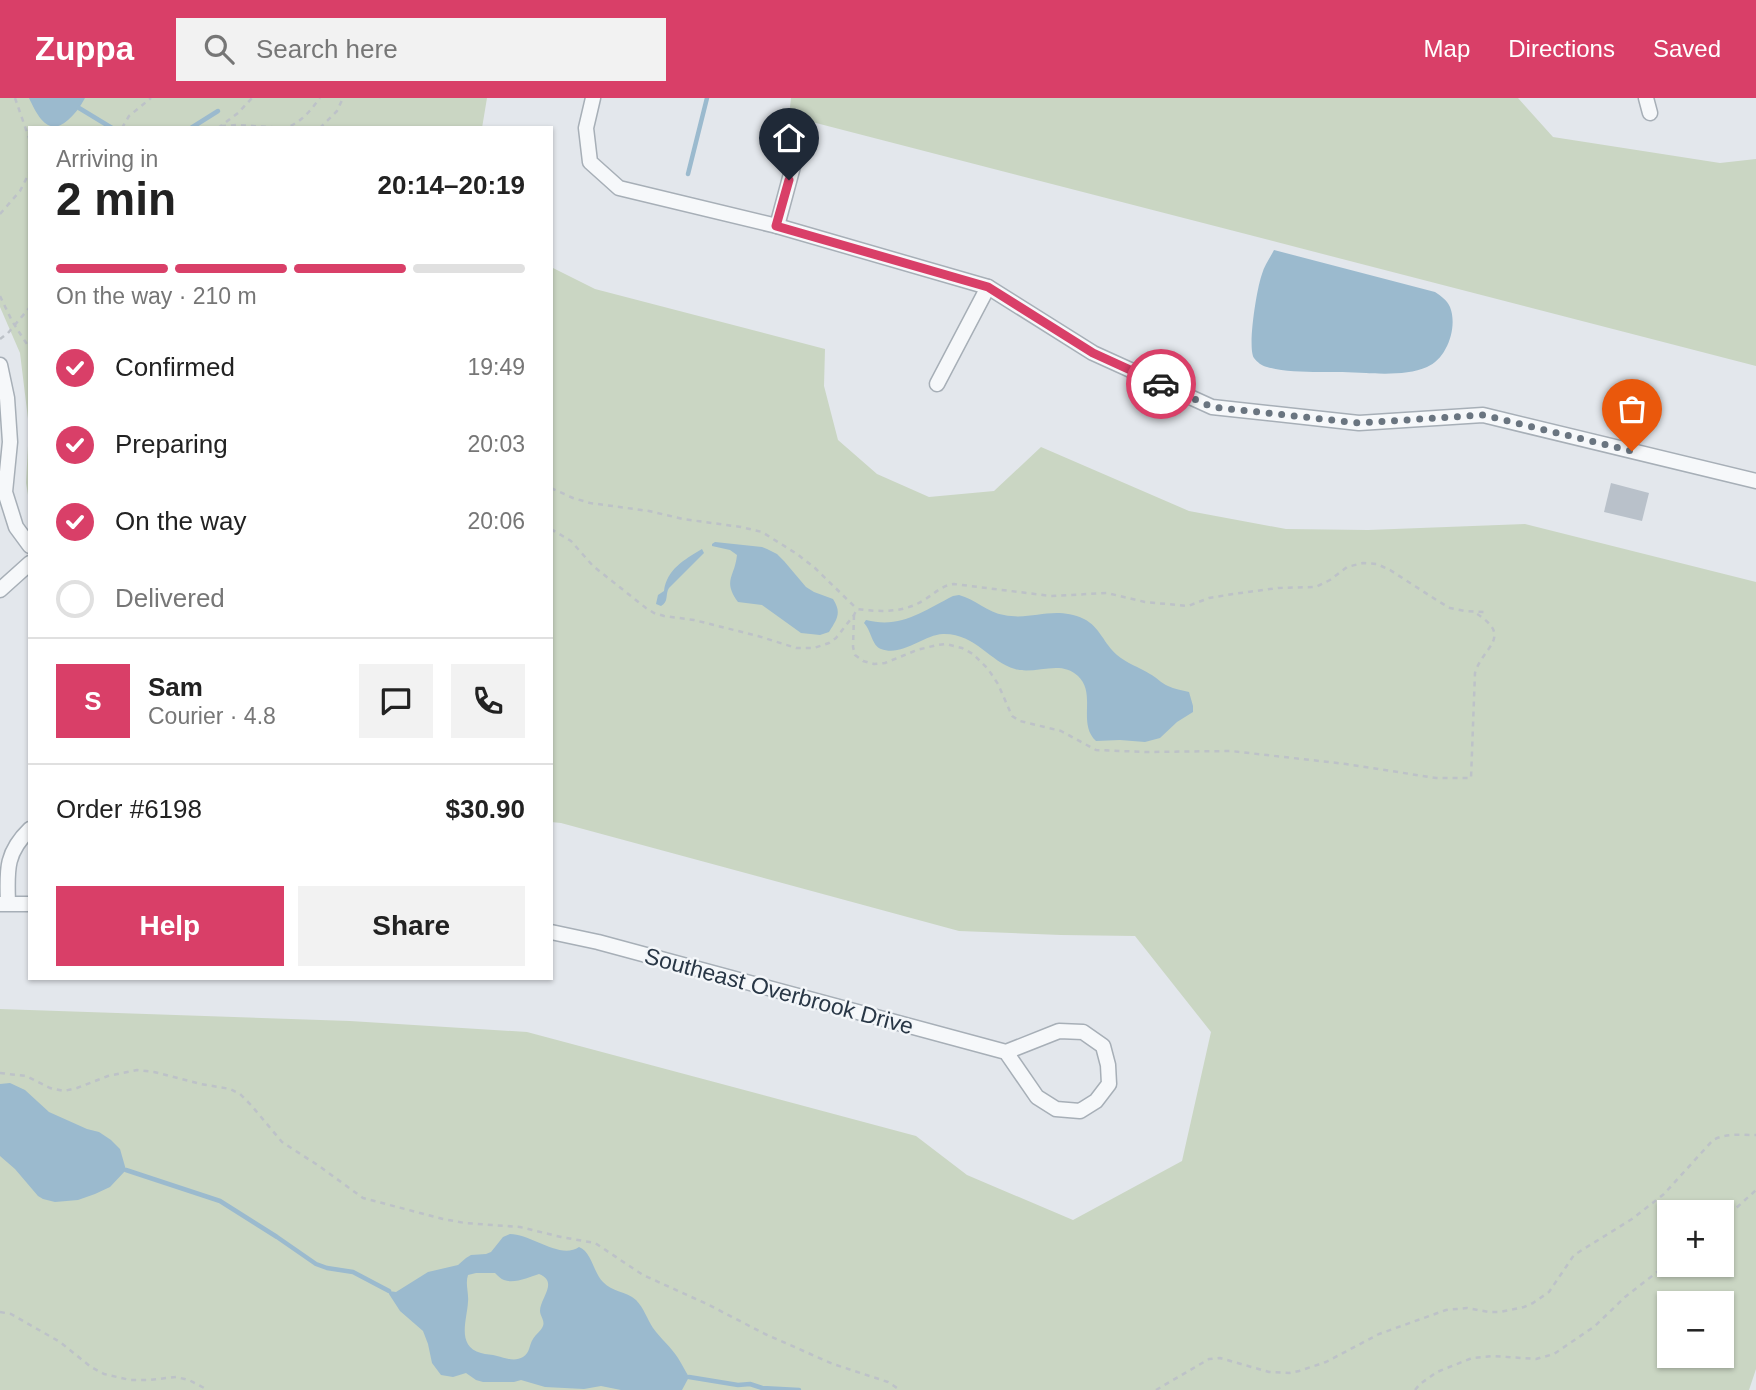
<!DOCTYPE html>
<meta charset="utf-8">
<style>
body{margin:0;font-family:Arial,sans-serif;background:#f2f2f2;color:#222;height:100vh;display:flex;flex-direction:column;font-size:26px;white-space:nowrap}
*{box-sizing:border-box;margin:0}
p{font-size:23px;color:#767676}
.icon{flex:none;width:38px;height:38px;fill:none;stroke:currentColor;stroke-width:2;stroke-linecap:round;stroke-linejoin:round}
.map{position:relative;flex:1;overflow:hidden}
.drawer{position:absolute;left:28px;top:28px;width:525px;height:854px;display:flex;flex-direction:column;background:#fff;border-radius:0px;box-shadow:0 2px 5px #0004}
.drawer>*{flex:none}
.fabs{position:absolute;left:1657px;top:1102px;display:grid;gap:14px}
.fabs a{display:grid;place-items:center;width:77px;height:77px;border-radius:0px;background:#fff;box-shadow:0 2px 5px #0004;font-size:35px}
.pin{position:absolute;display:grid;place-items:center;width:60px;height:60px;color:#fff;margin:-72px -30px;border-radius:50% 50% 50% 0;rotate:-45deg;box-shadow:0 0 7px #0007}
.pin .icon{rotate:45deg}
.courier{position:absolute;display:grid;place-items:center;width:70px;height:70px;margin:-35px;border:5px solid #d93f68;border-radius:50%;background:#fff;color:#222;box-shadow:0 2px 9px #0007}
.headline em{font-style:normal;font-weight:700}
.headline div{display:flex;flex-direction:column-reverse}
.headline{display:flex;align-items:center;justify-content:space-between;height:119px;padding:0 28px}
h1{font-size:46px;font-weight:700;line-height:52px}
.bar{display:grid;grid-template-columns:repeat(4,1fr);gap:10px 7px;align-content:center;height:84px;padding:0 28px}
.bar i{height:9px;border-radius:5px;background:#e0e0e0}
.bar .current{background:#d93f68}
.bar p{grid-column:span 4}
.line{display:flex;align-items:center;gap:18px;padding:0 28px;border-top:2px solid #e0e0e0}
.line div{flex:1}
.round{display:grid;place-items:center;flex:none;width:74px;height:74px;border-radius:0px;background:#f2f2f2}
ol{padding:0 28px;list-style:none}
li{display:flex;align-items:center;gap:21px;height:77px}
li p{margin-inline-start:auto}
li .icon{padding:7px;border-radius:50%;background:#d93f68;color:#fff;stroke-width:4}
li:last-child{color:#767676}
li i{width:38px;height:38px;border:4px solid #e0e0e0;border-radius:50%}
.primary-button{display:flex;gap:14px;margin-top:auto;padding:14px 28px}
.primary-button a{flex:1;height:80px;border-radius:0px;background:#d93f68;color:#fff;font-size:28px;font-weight:700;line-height:80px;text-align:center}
.primary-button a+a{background:#f2f2f2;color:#222}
header{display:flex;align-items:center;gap:42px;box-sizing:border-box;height:98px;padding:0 35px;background:#d93f68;color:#fff}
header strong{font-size:33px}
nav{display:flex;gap:38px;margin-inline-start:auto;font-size:24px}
.search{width:490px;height:63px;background:#f2f2f2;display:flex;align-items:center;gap:18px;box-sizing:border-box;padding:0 24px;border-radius:0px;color:#767676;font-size:26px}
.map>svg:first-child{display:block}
</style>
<header>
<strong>Zuppa</strong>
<div class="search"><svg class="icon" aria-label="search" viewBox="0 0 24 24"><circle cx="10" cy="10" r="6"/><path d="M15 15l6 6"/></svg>Search here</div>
<nav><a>Map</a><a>Directions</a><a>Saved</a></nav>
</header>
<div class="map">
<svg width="1756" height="1292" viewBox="0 0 1756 1292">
<rect width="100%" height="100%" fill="#e3e7ec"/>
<g fill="#cad6c3" fill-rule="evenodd">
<path d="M 0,0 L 487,0 L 482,30 L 30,30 L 30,409 L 26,385 L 29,329 L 20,255 L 0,209 Z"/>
<path d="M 791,0 L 1518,0 L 1553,39 L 1720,65 L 1756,61 L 1756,268 L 789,18 Z"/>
<path d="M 551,169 L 595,191 L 825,251 L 824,288 L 838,342 L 877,376 L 929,399 L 994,393 L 1041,349 L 1189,413 L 1286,431 L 1368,432 L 1525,426 L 1756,484 L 1756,1271 L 1749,1292 L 0,1292 L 0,911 L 350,923 L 527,934 L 916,1038 L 967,1077 L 1073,1122 L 1182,1063 L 1211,934 L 1135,838 L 1061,837 L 959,833 L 561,725 L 551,724 ZM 1670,1115 L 1722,1115 L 1722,1167 L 1670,1167 ZM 1670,1206 L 1722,1206 L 1722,1258 L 1670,1258 Z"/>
</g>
<g fill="#9bbace" fill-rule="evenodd">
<path d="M 29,0 L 85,0 C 80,9 75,16 68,22 C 48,40 37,17 29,0 Z"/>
<path d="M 1274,152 L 1435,194 C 1441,198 1447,202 1450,209 C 1458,229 1447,261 1427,269 C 1402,280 1364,274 1337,274 C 1316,274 1286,275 1267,269 C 1262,268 1257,264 1254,260 C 1247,250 1257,189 1262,176 C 1264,168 1270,160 1274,152 Z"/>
<path d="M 715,444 L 762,449 L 767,451 L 777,456 L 784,463 L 806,489 L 814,494 L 833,501 C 842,515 837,521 829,534 L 820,537 L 801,535 L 762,507 L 738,504 C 722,482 735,479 737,457 L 730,452 L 712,448 L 712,446 Z"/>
<path d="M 702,451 L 704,455 L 669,490 C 665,496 669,504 661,508 L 656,506 L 658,497 L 664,493 C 667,471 684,462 702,451 Z"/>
<path d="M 959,497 C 975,501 988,515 1004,517 C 1033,523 1053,507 1084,521 C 1100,529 1104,546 1117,557 C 1126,565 1139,569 1150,576 C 1156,579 1161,585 1168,588 C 1174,591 1182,592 1189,594 L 1193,608 L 1193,614 L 1177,624 L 1160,640 L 1145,644 L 1120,642 L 1096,643 C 1077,625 1097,596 1078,578 C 1061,561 1035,577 1015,571 C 990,564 975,535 943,536 C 923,537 902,559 881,551 C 872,548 871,532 864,525 L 866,522 C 901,531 923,513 953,498 Z"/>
<path d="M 10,985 L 25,992 L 49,1014 L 87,1031 L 99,1034 L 111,1042 L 120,1051 L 126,1072 L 110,1089 L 95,1096 L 78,1102 L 55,1104 L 43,1101 L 38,1098 L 15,1071 L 0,1058 L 0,986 Z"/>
<path d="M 510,1136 C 531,1136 560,1162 579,1149 C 592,1154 593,1174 603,1184 C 612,1194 626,1193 636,1202 C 644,1210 647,1221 653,1230 C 661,1241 671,1249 678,1260 C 682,1266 685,1273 689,1279 L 682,1292 L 621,1292 L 601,1288 L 584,1291 L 545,1289 L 521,1282 L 514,1284 L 483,1284 L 476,1282 L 466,1275 L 453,1279 L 441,1277 L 432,1265 L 428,1246 L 423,1233 L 400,1213 L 389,1196 L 389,1193 L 396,1194 L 428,1174 L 458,1167 L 466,1160 L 471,1157 L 486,1156 L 491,1154 L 503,1139 ZM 476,1175 L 495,1175 C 498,1178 501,1181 504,1182 C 514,1186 530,1179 539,1176 C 559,1184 540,1200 540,1213 C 540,1218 545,1222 543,1228 C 541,1233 536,1236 533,1241 C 529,1247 530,1255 523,1259 C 515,1264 505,1260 497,1258 C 492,1256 486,1257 481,1255 C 456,1248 467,1222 468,1204 C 469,1195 465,1186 468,1177 Z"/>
</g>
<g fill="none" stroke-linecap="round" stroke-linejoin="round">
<g stroke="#9bbace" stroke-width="4.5">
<path d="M 79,10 L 112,30"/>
<path d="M 191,30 L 218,13"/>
<path d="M 688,76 L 707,0"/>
<path d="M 126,1072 L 220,1103 L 277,1139 L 316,1166 L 327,1170 L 353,1174 L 389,1193"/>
<path d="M 689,1279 L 738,1287 L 750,1286 L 762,1290 L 799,1292"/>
</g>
</g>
<path fill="#b9c1ca" d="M 1611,385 L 1649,395 L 1642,423 L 1604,414 Z"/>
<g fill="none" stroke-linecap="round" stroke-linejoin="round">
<g stroke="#a7afb7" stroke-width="17">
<g id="street">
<path d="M 593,0 L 586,30 L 590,64 L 619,90 L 777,128 L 988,189 L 1093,255 L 1212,309 L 1359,325 L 1483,317 L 1756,383"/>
<path d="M 1646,0 L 1650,15"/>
<path d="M 777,128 L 802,35"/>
<path d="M 0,267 L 7,300 L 10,344 L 5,394 L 16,429 L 30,448"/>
<path d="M 937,286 L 988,189"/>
<path d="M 0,492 L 30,465"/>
<path d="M 8,805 C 7,773 5,755 30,731"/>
<path d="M 1,806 L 30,806"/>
<path d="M 551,834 L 598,844 L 1006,954 L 1059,933 L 1083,934 L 1103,948 L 1108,967 L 1109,986 L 1096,1003 L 1080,1013 L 1056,1011 L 1037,999 L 1006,954"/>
</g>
</g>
<g stroke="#bdc2c8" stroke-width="2.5" stroke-dasharray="5 5" stroke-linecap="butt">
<path d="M 15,0 L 30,43"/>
<path d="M 221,28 L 238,27 L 285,30 C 301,25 310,13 320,0"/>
<path d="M 122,30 L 129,18 L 151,0"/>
<path d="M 218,30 L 238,15 L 252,0"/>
<path d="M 320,30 L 337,13 L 343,0"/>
<path d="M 0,116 L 20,93 L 30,73"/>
<path d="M 0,198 L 12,223 L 30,251"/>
<path d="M 0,241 L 8,235 L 30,209"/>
<path d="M 551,390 L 573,400 L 590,405 L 649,413 L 683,421 L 741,429 L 762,434 L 797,456 L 815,470 L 857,511"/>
<path d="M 551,431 L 571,443 L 593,468 L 646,510 L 654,515 L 664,518 L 694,522 L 758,538 L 796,550 L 814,550 L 829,545 L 836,540 L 854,517 L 857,511 C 880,514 904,515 924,502 C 934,496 942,487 954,486 L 1051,498 L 1107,495 L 1145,504 L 1188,508 L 1209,500 L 1233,496 L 1278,490 L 1316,489 L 1330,482 L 1347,469 L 1363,465 L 1377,466 L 1390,472 L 1438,503 L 1450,510 L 1465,513 L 1486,514"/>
<path d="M 854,517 L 853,549 L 855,557 L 863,563 L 874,566 L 885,565 L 917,552 L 937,547 L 946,546 L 962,550 L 973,556 L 988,571 L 998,586 L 1012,618 L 1020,623 L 1061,633 L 1096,652 L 1146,654 L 1231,653 L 1346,666 L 1436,680 L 1471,680 L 1475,575 C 1483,548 1515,539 1474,514"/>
<path d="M 0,975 L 26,978 L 50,990 L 64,993 L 77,990 L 108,978 L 137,972 L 154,974 L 201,986 L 230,991 L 240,996 L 251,1007 L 282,1044 L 319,1068 L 363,1100 L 443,1121 L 465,1125 L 520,1129 L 561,1139 L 595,1145 L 643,1177 L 707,1206 L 765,1236 L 833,1266 L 888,1284 L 900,1292"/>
<path d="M 1722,1123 L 1756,1092"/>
<path d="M 0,1214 L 11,1216 L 60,1244 L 91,1269 L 104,1276 L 130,1282 L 149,1282 L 176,1279 L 189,1282 L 208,1292"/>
<path d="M 1156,1292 L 1209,1261 L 1220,1260 L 1269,1274 L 1289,1275 L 1299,1273 L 1326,1264 L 1379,1236 L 1446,1212 L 1467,1210 L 1489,1214 L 1500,1214 L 1524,1209 L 1533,1205 L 1549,1194 L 1574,1157 L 1632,1121 L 1664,1096 L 1713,1042 C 1726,1035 1742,1037 1756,1037"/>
<path d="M 1415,1292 L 1420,1286 L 1437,1274 L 1472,1260 L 1493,1258 L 1536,1261 L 1554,1256 L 1595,1228 L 1625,1199 L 1670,1164"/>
</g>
<use href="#street" stroke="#f6f8fa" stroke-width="14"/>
</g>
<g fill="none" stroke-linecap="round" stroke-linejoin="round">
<path stroke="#6a7580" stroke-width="7" stroke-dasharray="0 12.6" d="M 1161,286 L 1212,309 L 1359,325 L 1483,317 L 1632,353"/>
<path stroke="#d93f68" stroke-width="9" d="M 789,82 L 776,128 L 988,189 L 1093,255 L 1161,286"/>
</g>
<g text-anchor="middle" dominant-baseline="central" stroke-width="5" stroke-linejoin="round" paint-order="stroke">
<g font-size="23" fill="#293746" stroke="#f3f6f9">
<text transform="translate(779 893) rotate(15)">Southeast Overbrook Drive</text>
</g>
</g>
</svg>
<div class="fabs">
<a>+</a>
<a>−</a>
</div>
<div class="pin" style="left:1632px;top:353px;background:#ea580c"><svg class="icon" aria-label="bag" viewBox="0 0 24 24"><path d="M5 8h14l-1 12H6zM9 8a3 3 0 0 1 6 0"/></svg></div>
<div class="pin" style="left:789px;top:82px;background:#1f2937"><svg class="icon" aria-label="home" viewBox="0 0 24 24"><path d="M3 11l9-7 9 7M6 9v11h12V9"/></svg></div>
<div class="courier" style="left:1161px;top:286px"><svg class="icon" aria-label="car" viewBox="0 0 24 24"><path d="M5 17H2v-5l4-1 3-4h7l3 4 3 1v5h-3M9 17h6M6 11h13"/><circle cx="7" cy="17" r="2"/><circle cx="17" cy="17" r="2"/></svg></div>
<section class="drawer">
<div class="headline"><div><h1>2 min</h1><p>Arriving in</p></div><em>20:14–20:19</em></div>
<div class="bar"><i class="current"></i><i class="current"></i><i class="current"></i><i></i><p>On the way · 210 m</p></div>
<ol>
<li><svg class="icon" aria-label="check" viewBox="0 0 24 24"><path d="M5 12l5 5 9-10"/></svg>Confirmed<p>19:49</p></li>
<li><svg class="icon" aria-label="check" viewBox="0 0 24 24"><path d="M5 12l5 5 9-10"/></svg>Preparing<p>20:03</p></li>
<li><svg class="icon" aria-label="check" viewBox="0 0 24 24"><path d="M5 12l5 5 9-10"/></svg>On the way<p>20:06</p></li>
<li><i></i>Delivered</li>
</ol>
<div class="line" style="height:126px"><b class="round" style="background:#d93f68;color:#fff">S</b><div><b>Sam</b><p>Courier · 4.8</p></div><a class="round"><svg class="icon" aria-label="chat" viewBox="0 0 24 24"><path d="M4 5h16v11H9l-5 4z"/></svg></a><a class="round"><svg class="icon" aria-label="phone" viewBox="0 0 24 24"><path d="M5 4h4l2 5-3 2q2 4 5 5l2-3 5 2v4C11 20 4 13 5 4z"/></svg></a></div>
<div class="line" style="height:91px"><div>Order #6198</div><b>$30.90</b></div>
<div class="primary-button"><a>Help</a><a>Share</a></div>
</section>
</div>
